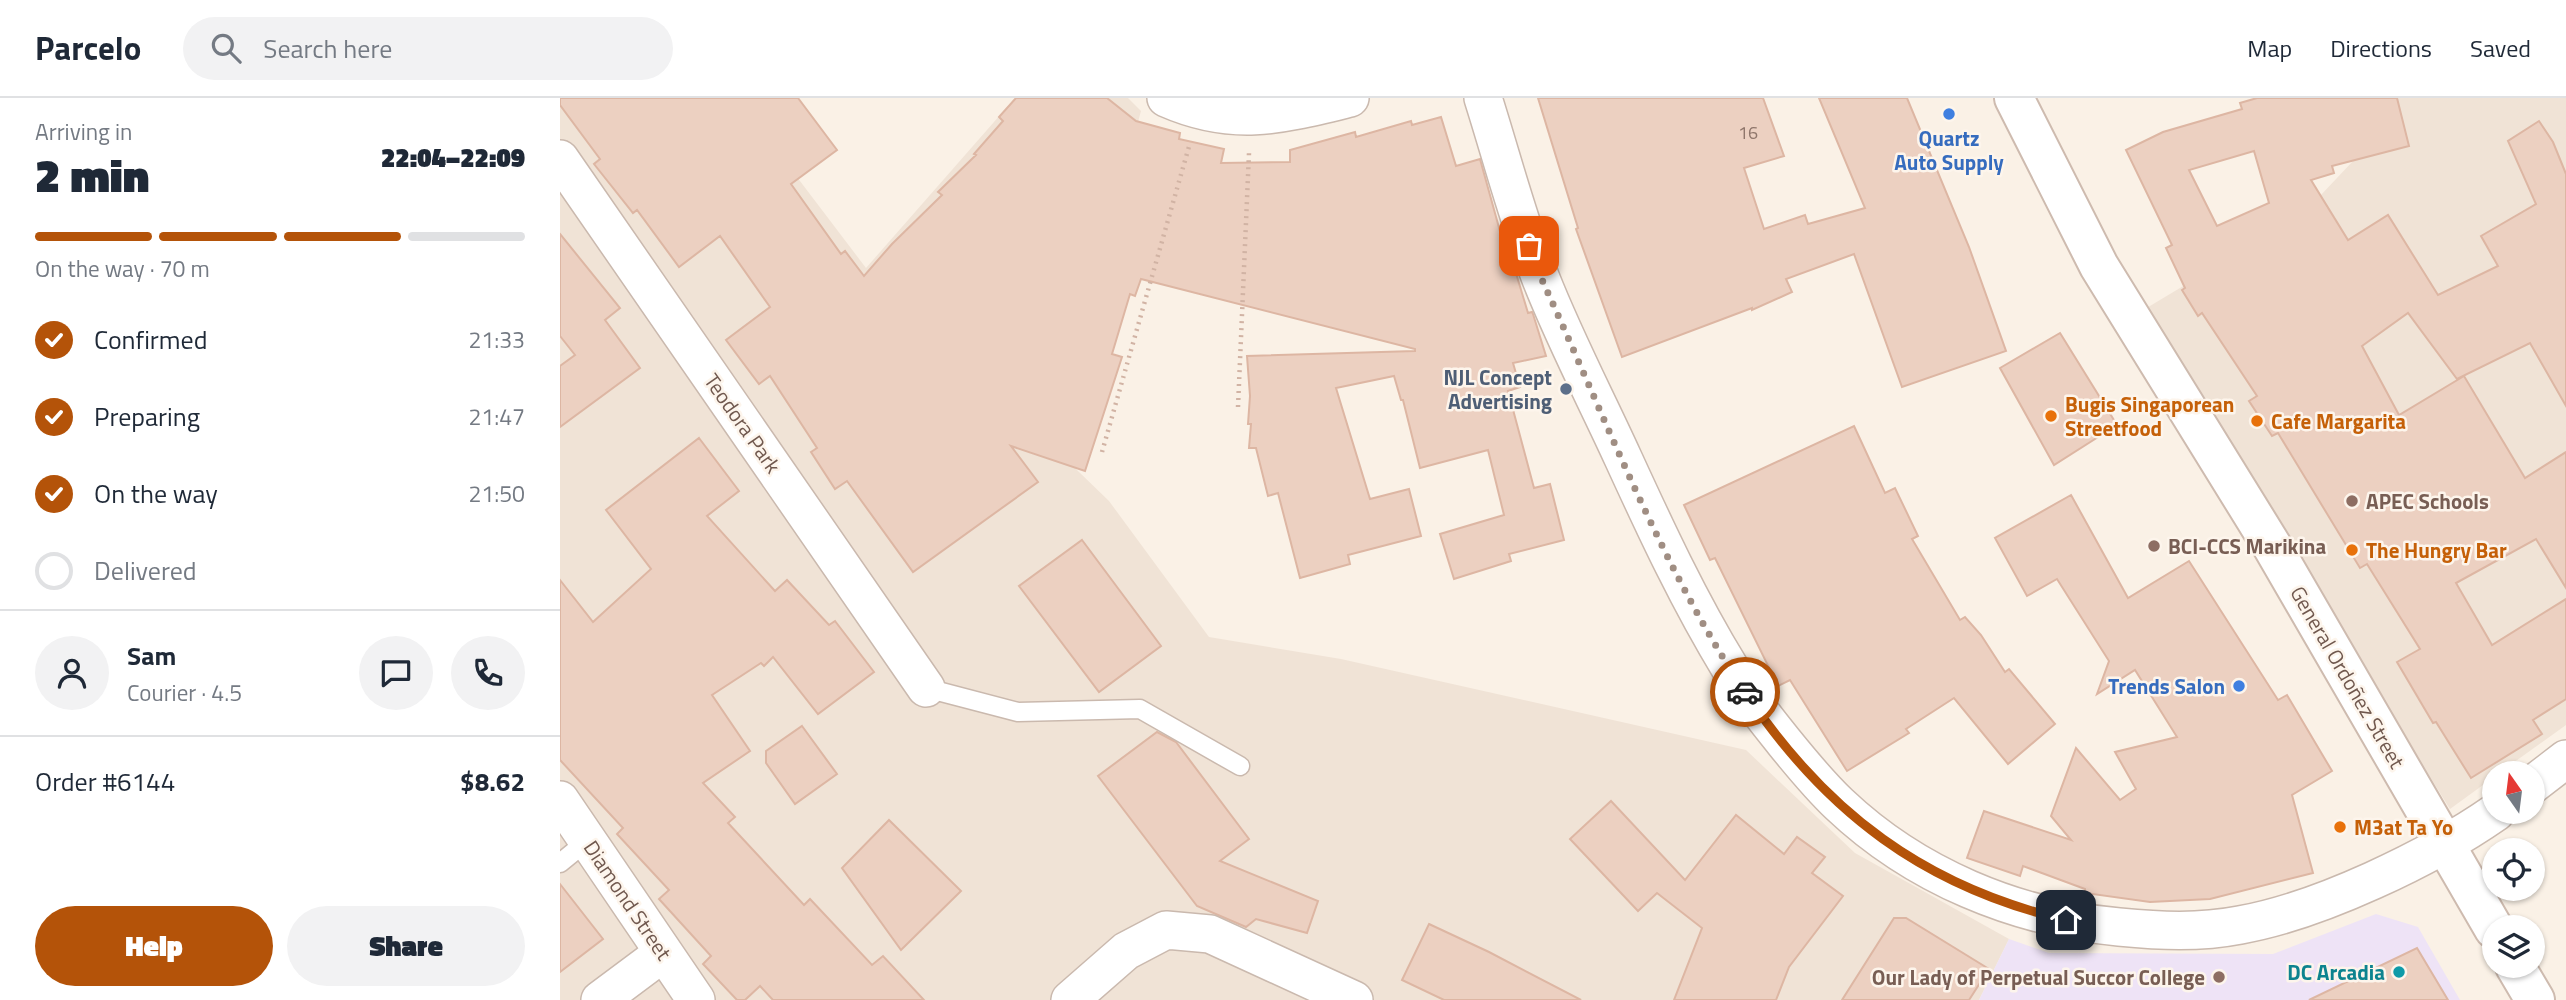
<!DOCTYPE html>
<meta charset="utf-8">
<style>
body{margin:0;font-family:"Titillium Web",sans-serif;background:#f2f2f3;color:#1f2937;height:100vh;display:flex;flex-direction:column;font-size:26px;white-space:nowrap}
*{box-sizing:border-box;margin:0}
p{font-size:23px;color:#747a83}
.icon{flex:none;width:38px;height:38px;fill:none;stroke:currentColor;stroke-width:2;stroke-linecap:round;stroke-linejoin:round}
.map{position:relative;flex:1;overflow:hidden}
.sheet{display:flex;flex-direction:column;background:#fff;width:560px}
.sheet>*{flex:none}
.needle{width:46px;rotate:346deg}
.controls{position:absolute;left:1922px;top:663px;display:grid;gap:14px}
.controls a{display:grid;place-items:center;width:63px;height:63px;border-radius:50%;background:#fff;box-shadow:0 2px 5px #0004;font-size:35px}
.pin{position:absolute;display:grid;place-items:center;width:60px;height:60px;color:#fff;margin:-30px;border-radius:14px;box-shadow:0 4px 10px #0006}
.courier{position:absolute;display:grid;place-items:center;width:70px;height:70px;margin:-35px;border:5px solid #b45309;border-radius:50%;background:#fff;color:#222;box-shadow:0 2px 9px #0007}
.overview em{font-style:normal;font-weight:800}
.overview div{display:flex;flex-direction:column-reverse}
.overview{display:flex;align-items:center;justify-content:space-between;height:119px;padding:0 35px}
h1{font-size:46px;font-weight:800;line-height:52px}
.bar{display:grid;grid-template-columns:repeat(4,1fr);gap:10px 7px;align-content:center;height:84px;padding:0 35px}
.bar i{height:9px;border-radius:5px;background:#e0e1e3}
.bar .current{background:#b45309}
.bar p{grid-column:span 4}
.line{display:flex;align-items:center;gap:18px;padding:0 35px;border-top:2px solid #e0e1e3}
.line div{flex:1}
.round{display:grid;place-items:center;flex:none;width:74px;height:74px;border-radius:37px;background:#f2f2f3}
ol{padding:0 35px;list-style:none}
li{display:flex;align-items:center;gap:21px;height:77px}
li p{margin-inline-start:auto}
li .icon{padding:7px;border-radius:50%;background:#b45309;color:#fff;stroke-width:4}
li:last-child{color:#747a83}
li i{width:38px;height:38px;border:4px solid #e0e1e3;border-radius:50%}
.primary-button{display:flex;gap:14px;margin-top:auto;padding:14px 35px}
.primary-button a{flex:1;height:80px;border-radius:42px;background:#b45309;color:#fff;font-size:28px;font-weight:800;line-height:80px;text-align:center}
.primary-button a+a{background:#f2f2f3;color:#1f2937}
header{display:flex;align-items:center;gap:42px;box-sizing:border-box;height:98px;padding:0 35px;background:#fff;border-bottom:2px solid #e0e1e3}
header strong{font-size:33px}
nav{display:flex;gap:38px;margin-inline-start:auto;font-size:24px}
.search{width:490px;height:63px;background:#f2f2f3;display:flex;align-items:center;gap:18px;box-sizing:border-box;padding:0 24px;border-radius:38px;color:#747a83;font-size:26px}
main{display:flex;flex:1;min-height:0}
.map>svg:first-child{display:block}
</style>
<header>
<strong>Parcelo</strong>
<div class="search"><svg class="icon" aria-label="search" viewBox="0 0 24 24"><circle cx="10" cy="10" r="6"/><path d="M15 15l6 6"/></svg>Search here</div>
<nav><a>Map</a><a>Directions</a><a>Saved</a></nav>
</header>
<main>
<section class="sheet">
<div class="overview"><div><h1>2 min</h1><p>Arriving in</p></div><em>22:04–22:09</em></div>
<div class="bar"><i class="current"></i><i class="current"></i><i class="current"></i><i></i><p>On the way · 70 m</p></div>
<ol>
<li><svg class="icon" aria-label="check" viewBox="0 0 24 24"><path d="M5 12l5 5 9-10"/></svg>Confirmed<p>21:33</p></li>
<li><svg class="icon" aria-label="check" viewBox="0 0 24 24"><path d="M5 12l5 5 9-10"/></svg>Preparing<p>21:47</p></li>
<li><svg class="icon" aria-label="check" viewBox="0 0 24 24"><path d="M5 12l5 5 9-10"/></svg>On the way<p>21:50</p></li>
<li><i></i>Delivered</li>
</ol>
<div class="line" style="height:126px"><a class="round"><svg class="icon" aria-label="person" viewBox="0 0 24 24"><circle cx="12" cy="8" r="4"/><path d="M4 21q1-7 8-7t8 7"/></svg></a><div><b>Sam</b><p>Courier · 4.5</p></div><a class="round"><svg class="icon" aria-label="chat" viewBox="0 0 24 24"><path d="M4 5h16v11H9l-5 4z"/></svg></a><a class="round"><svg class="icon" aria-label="phone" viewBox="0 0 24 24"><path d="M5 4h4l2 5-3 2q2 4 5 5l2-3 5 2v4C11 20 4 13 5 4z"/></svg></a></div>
<div class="line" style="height:91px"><div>Order #6144</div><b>$8.62</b></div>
<div class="primary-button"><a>Help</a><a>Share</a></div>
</section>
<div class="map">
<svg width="2006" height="902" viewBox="0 0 2006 902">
<rect width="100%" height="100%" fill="#faf1e6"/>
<g fill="#f0e3d6">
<path d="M 0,0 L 177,0 L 306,170 L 455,0 L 568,0 L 581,13 L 489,345 L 549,403 L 649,539 L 781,561 L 1186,652 L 1295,755 L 1449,841 L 1419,902 L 0,902 Z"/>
<path d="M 1762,0 L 2006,0 L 2006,627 L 1939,675 L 1934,676 L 1934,679 L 1890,711 L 1580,214 L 1743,116 L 1793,63 Z"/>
</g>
<path fill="#eee3f6" d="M 1816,816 L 1858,829 L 1900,902 L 1419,902 L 1449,841 L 1489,855 L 1713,856 Z"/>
<g fill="#ecd0c1" stroke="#ddb6a3" stroke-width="2" fill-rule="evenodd">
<path d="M 0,0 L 238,0 L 277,52 L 231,86 L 281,156 L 285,153 L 304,178 L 332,146 L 382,97 L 378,94 L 416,57 L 414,56 L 443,23 L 439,19 L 456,0 L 547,0 L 576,23 L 620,35 L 619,41 L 664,51 L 661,65 L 730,64 L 730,52 L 795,34 L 796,39 L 851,23 L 852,27 L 881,19 L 896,68 L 920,61 L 951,173 L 955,172 L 968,215 L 972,214 L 973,216 L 986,258 L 953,265 L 960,289 L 948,293 L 974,390 L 990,386 L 1004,442 L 949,456 L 951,463 L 894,481 L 880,436 L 944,417 L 928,352 L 860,370 L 843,302 L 841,302 L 834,278 L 776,290 L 810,401 L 849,391 L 861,438 L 788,457 L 790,466 L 740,480 L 718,395 L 708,398 L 696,350 L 689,350 L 691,326 L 688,326 L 690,298 L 687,258 L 855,253 L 855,251 L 581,181 L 575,198 L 570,196 L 552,256 L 562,259 L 525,373 L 451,348 L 478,384 L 353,474 L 287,383 L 275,391 L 251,354 L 257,350 L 210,278 L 199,286 L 166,242 L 210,209 L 160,138 L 119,169 L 77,112 L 73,115 L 34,66 L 40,61 L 0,7 Z"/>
<path d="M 978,0 L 1203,0 L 1224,58 L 1184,70 L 1204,131 L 1245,117 L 1248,126 L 1305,110 L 1259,0 L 1347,0 L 1409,149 L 1446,253 L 1342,289 L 1294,156 L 1226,181 L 1232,194 L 1192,212 L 1192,210 L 1062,259 L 1016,131 L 1018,130 Z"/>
<path d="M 1697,0 L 1837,0 L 1849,48 L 1772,68 L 1774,75 L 1751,82 L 1788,142 L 1828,117 L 1878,197 L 1938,168 L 1921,138 L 1976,106 L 1948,43 L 1979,23 L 1993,44 L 2006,76 L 2006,308 L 1970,245 L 1897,281 L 1848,215 L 1802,248 L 1839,317 L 1904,278 L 1965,380 L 2006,354 L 2006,490 L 1976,441 L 1896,485 L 1932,547 L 2006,501 L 2006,601 L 1973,622 L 1982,636 L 1911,680 L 1876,624 L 1873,625 L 1837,564 L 1860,551 L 1807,466 L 1800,470 L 1718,335 L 1712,338 L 1689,303 L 1697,298 L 1642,215 L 1638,218 L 1622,192 L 1625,190 L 1606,150 L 1612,147 L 1566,52 L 1603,34 L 1682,11 L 1680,5 ZM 1694,53 L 1709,105 L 1657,128 L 1629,72 Z"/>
<path d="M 0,136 L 60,210 L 45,222 L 80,270 L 0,329 L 0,268 L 15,257 L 0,238 Z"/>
<path d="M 1500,235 L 1557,327 L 1494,367 L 1440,270 Z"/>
<path d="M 1294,328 L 1325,395 L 1335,390 L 1358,438 L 1352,441 L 1400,522 L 1405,519 L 1421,537 L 1445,574 L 1449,571 L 1495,626 L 1448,666 L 1394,600 L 1346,631 L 1349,635 L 1287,673 L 1230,582 L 1218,588 L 1155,460 L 1150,462 L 1124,407 Z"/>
<path d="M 139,340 L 179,393 L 147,418 L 215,493 L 227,482 L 269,527 L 275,523 L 314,574 L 258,616 L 213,559 L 204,568 L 201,565 L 152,597 L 190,653 L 143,685 L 175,719 L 168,725 L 244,807 L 250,801 L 312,867 L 323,858 L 364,902 L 213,902 L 200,888 L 185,902 L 177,902 L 143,866 L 151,858 L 99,801 L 109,792 L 57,736 L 63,730 L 0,662 L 0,482 L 33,524 L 91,471 L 46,412 Z"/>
<path d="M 1511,397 L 1568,500 L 1629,463 L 1718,602 L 1727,597 L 1772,673 L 1732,697 L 1753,775 L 1650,801 L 1590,804 L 1525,795 L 1525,791 L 1463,768 L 1460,778 L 1407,760 L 1424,713 L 1511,742 L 1491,718 L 1516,650 L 1560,702 L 1576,691 L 1555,654 L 1617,639 L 1575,572 L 1537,596 L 1549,563 L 1497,481 L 1467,498 L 1435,440 Z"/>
<path d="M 522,442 L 601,548 L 539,594 L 459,488 Z"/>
<path d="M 242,628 L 277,676 L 235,706 L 206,665 L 206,653 Z"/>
<path d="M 597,634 L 616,644 L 689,741 L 660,763 L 758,803 L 747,835 L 696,821 L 686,829 L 637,808 L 538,678 Z"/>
<path d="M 1051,703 L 1125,782 L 1176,717 L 1224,756 L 1237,739 L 1265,759 L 1252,775 L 1283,798 L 1229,869 L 1216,902 L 1114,902 L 1142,830 L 1097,795 L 1078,813 L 1010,741 Z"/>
<path d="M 329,722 L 401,793 L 341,852 L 282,770 Z"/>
<path d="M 0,786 L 43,841 L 0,874 Z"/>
<path d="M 1334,820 L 1346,820 L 1429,871 L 1409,902 L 1282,902 Z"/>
<path d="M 869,826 L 929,854 L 1021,902 L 884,902 L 842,882 Z"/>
<path d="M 1857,850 L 1888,902 L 1749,902 Z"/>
</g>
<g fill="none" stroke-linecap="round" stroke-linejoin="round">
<g stroke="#cab9ae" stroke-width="21">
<g id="lane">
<path d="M 366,590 L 458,614 L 580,611 L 680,668"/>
<path d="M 0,765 L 27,743"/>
</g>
</g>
<g stroke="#cab9ae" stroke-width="40">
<g id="street">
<path d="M 606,0 C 674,30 721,17 790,0"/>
<path d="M 923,0 C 942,60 958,122 981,181 C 1005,242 1036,301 1063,360 C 1096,432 1129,503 1170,570 C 1185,596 1205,620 1224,644 C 1241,665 1259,687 1279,706 C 1355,778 1456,820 1559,829 C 1600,833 1639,835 1680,827 C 1759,813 1870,760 1936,714"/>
<path d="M 0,61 L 366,590"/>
<path d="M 1972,687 L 2006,661"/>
<path d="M 0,702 L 136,902"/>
<path d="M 40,902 L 103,855"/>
<path d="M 510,902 L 566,853 L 606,832 L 650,836 L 794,902"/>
</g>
</g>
<g stroke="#cebbaf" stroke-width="42">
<g id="secondary">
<path d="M 1454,0 L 1539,168 L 1712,448 L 1934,831"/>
<path d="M 1955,868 L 1975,902"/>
</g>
</g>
<g stroke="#d1b3a4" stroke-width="4.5" stroke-dasharray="2 5" stroke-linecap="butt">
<path d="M 678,309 L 689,55"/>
<path d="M 542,354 L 630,45"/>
</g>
<use href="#lane" stroke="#fff" stroke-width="18"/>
<use href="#street" stroke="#fff" stroke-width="37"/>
<use href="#secondary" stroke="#fff" stroke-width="38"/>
</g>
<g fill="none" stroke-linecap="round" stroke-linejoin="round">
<path stroke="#a08e83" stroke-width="7" stroke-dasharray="0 12.6" d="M 969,148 L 983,184 C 1046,321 1101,468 1185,594"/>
<path stroke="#b45309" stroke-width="9" d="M 1185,594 C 1266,715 1365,789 1506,822"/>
</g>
<g fill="#3f7fe0" stroke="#fdf5ec" stroke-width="2.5">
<circle cx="1389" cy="16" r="7"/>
<circle cx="1679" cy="588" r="7"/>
</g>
<circle fill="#5c6f8a" stroke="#fdf5ec" stroke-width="2.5" cx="1006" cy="291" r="7"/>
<g fill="#e8710a" stroke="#fdf5ec" stroke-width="2.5">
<circle cx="1491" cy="318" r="7"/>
<circle cx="1697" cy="323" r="7"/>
<circle cx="1792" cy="452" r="7"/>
<circle cx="1780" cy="729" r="7"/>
</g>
<g fill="#8d6e63" stroke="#fdf5ec" stroke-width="2.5">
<circle cx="1792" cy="403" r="7"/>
<circle cx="1594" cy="448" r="7"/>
<circle cx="1659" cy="879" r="7"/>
</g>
<circle fill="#0f9aa8" stroke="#fdf5ec" stroke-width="2.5" cx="1839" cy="874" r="7"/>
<g text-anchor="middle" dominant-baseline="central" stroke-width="5" stroke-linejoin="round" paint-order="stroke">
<g font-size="18" fill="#8f766b">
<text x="1188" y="34">16</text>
</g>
<g font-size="21" font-weight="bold" fill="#366cbe" stroke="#fdf5ec">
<text x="1389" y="40">Quartz<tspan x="1389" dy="24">Auto Supply</tspan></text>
<text x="1665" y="588" text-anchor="end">Trends Salon</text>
</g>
<g font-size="21" font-weight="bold" fill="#4e5e75" stroke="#fdf5ec" text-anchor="end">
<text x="992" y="279">NJL Concept<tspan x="992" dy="24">Advertising</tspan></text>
</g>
<g font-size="21" font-weight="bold" fill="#c56008" stroke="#fdf5ec" text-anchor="start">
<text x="1505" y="306">Bugis Singaporean<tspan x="1505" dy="24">Streetfood</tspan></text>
<text x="1711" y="323">Cafe Margarita</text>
<text x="1806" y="452">The Hungry Bar</text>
<text x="1794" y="729">M3at Ta Yo</text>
</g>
<g font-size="21" fill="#70584e" stroke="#fdf5ec">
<text transform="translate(183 325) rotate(55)">Teodora Park</text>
<text transform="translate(1788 579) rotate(60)">General Ordoñez Street</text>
<text transform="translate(68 802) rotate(56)">Diamond Street</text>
</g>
<g font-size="21" font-weight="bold" fill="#785e54" stroke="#fdf5ec" text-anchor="start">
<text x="1806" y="403">APEC Schools</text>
<text x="1608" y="448">BCI-CCS Marikina</text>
<text x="1645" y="879" text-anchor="end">Our Lady of Perpetual Succor College</text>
</g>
<g font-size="21" font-weight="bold" fill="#0d838f" stroke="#fdf5ec" text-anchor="end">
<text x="1825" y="874">DC Arcadia</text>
</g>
</g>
</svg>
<div class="controls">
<a><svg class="needle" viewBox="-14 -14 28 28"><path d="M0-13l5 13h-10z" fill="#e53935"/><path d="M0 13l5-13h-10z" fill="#747a83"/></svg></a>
<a><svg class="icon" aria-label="locate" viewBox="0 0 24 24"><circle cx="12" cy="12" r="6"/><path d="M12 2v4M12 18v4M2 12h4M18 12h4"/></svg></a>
<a><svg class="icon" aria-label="layers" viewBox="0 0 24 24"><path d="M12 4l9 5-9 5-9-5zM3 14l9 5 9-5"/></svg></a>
</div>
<div class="pin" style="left:969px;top:148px;background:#ea580c"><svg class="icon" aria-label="bag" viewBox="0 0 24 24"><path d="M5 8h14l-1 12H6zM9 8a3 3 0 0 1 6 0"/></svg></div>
<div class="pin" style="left:1506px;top:822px;background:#1f2937"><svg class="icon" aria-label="home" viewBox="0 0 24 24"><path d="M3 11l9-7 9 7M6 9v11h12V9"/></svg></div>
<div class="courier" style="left:1185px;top:594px"><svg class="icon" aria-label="car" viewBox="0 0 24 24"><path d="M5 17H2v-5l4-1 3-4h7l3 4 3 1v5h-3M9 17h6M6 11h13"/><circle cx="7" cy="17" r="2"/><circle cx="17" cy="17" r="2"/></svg></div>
</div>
</main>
